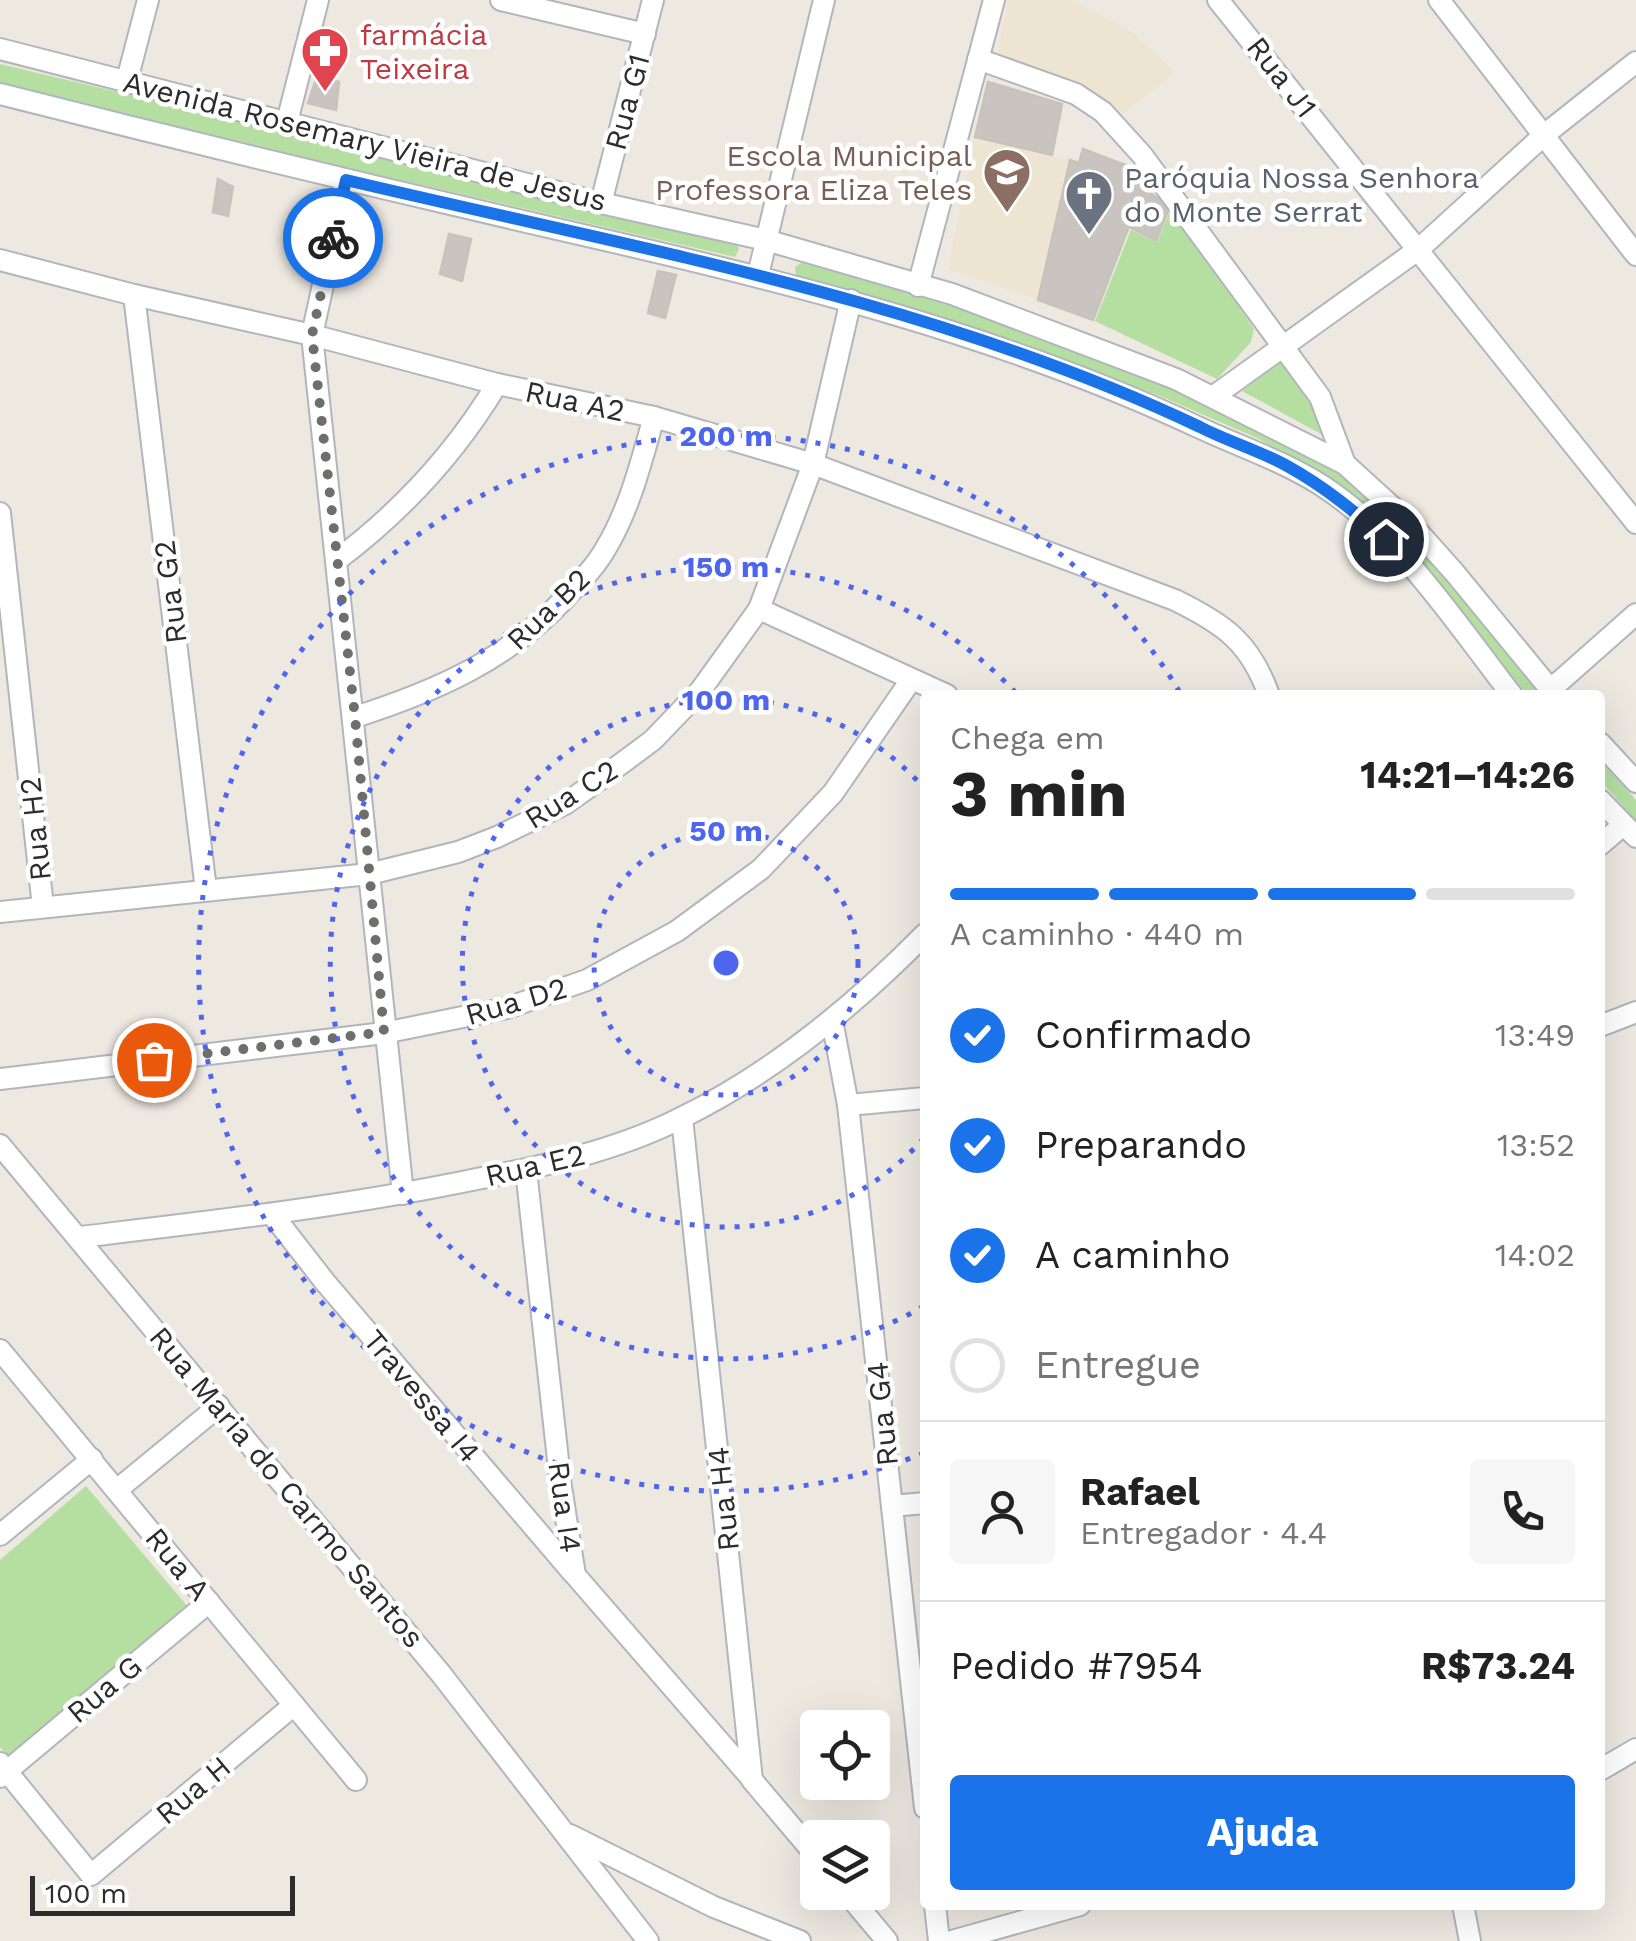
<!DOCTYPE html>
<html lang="pt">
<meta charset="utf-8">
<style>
body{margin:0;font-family:"Work Sans",sans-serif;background:#f6f6f6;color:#222;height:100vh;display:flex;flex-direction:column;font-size:38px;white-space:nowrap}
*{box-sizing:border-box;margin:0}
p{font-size:32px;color:#767676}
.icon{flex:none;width:55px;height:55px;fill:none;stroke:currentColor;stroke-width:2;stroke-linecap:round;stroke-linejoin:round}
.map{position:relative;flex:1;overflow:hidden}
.details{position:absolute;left:920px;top:690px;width:685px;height:1220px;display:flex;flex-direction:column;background:#fff;border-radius:10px;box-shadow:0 10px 40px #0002}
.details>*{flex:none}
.buttons{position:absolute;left:800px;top:1710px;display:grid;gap:20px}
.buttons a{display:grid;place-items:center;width:90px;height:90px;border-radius:10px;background:#fff;box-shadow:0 10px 40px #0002;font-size:50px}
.scale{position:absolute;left:30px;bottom:25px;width:265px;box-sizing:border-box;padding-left:10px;border:5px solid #2c2c2c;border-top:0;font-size:28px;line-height:35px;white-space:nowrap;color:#2c2c2c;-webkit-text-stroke:8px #fff;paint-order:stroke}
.pin{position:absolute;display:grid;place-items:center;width:85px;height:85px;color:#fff;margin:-42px;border:5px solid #fff;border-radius:50%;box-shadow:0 2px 10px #0007}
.courier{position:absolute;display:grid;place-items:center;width:100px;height:100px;margin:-50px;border:8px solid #1a73e8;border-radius:50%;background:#fff;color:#222;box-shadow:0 2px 12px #0007}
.summary em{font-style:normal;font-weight:700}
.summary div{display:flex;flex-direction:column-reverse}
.summary{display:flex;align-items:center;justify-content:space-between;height:170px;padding:0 30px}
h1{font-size:65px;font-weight:700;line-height:75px}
.bar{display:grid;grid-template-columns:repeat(4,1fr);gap:15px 10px;align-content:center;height:120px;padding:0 30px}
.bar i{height:12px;border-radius:8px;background:#e0e0e0}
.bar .selected{background:#1a73e8}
.bar p{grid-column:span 4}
.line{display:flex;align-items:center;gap:25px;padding:0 30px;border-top:2px solid #e0e0e0}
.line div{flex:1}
.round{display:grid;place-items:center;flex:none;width:105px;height:105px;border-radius:10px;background:#f6f6f6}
ol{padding:0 30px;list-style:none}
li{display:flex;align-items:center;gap:30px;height:110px}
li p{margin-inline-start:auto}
li .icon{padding:10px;border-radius:50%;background:#1a73e8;color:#fff;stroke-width:4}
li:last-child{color:#767676}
li i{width:55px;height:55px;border:5px solid #e0e0e0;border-radius:50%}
.primary-button{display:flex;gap:20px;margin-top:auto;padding:20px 30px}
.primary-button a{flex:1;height:115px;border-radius:10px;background:#1a73e8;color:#fff;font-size:40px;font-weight:700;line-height:115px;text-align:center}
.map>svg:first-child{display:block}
</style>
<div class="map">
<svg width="1636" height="1941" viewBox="0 0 1636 1941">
<rect width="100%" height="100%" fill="#ede8e0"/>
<g fill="#ede4d1">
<path d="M 1008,0 L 1072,0 L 1131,31 L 1175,72 L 1120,116 L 1092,90 L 997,57 Z"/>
<path d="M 974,139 L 1068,160 L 1036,299 L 948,269 Z"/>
</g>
<g fill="#b4dfa1">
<path d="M 0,64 L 352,148 L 737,245 L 739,249 L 735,257 L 300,157 L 0,82 Z"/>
<path d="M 1171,208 L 1254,329 L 1251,342 L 1217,379 L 1095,321 L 1131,230 L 1157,243 Z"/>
<path d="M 802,262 L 967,311 L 1039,336 L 1237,416 L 1306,450 L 1360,490 L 1410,533 L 1545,695 L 1528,695 L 1467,622 L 1330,479 L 1257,438 L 1160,396 L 973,327 L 796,276 L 795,267 Z"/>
<path d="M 1284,360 L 1332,440 L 1242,391 Z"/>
<path d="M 1600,761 L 1636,800 L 1636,821 L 1600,780 Z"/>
<path d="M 86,1486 L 188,1607 L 9,1759 L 0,1747 L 0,1560 Z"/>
</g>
<g fill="#c9c4bf" stroke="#c8c3b9" stroke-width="2.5">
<path d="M 317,76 L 339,82 L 336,110 L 308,103 Z"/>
<path d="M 988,82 L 1062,104 L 1052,155 L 975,137 Z"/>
<path d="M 1083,149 L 1149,174 L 1093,320 L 1038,300 L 1070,160 L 1079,163 Z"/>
<path d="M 218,179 L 233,187 L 228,216 L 213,212 Z"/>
<path d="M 1145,190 L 1170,206 L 1156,241 L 1131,228 Z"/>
<path d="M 449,234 L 471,239 L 462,281 L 440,274 Z"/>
<path d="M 658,271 L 676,275 L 665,318 L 648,313 Z"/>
</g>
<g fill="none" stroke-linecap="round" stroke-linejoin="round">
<g stroke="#b3b5be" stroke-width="24">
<g id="minor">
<path d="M 501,0 L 645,34"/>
<path d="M 1218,0 L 1636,523"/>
<path d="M 1439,0 L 1636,255"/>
<path d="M 0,49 L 601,203 L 766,240 L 952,294 L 1176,379 L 1345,464 L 1411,524 L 1454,572 L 1555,695"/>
<path d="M 978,59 L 1076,94 L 1103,112 L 1142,155 L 1320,397 L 1345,464"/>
<path d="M 127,80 L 148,0"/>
<path d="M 0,94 C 189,142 379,188 570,232 C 785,281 1000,334 1200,428 C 1241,447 1283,461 1321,485 C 1400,536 1455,622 1512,695"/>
<path d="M 287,122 L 318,0"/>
<path d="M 346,180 L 312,335 L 403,1194"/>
<path d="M 601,203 L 653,0"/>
<path d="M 0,260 L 134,295 L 312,335 L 497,384 L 654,417 L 813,464 L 1175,600 C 1224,624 1250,642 1269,695"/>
<path d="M 758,275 L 824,0"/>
<path d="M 918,286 L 994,0"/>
<path d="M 134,295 L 206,890"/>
<path d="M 1214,396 L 1419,249 L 1544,135 L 1636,62"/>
<path d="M 0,513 L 43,907"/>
<path d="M 337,560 C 402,511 455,454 497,384"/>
<path d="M 759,609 L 947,695"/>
<path d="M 1550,690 L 1636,614"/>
<path d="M 355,717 C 436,691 508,660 567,596 C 581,581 596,566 606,548 C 630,508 641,462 654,417"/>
<path d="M 1600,743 L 1636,782"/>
<path d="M 1600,800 L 1636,837"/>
<path d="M 1600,845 L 1622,826"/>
<path d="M 0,912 L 369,874 L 458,852 L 497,837 L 565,804 L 606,775 L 653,740 L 700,691 L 759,609 L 813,464 L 851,300"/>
<path d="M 832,1020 L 848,1105 L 925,1808"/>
<path d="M 1600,1026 L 1636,1012"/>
<path d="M 0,1079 L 384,1033 L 507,1008 L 587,980 L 677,931 L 761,869 L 833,793 L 911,680"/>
<path d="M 848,1105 L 925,1098"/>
<path d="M 682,1118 L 752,1780 L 818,1858"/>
<path d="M 0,1145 L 441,1674 L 648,1941"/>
<path d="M 526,1170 L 561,1487 L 575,1575 L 752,1779"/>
<path d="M 272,1214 L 325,1282 L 573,1573"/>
<path d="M 80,1237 C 206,1222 332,1208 457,1183 C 534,1168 613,1153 683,1117 C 774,1072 854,1006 925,934"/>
<path d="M 0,1350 L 356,1780"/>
<path d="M 118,1489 L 219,1406"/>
<path d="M 892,1506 L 925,1503"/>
<path d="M 0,1535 L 92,1459"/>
<path d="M 0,1763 L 91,1875 L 294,1705"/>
<path d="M 1600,1770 L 1636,1749"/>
<path d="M 0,1777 L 209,1602"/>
<path d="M 570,1835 L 714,1907 L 800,1941"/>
<path d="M 846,1892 L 887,1941"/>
<path d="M 935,1905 L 939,1941"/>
<path d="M 1463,1905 L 1470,1941"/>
<path d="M 952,1941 L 1080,1905"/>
</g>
</g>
<use href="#minor" stroke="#fff" stroke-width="20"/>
</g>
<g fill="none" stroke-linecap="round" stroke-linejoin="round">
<path stroke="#706e6b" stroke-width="10" stroke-dasharray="0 18" d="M 154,1060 L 384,1032 L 355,717 L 312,335 L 333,238"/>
<path stroke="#1a73e8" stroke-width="12" d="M 333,238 L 346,180 C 633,248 931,299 1200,427 C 1229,442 1261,451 1289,467 C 1325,487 1355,512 1386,539"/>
</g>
<g fill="none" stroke="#4d66ed" stroke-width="5" stroke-dasharray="5 10">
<circle cx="726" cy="963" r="132"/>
<path d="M924 1138A264 264 0 1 1 924 788"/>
<path d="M924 1306A396 396 0 1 1 1016 693"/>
<path d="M924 1453A528 528 0 1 1 1179 691"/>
</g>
<defs>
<g id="pharmacy-pin" transform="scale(2.5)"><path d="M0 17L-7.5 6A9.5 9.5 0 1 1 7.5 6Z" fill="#e0444e" stroke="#fff"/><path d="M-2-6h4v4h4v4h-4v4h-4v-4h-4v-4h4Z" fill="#fff"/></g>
<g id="school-pin" transform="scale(2.5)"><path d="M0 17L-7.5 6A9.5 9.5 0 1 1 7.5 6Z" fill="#8d6e63" stroke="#fff"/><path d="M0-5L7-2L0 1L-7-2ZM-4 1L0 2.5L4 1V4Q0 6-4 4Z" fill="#fff"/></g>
<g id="church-pin" transform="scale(2.5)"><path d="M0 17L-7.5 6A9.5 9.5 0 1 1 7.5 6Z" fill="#6b7280" stroke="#fff"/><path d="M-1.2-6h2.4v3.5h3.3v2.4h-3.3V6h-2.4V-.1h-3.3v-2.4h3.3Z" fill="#fff"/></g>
</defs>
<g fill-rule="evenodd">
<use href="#pharmacy-pin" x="325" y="51"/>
<use href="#school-pin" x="1007" y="172"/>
<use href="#church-pin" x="1089" y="194"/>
</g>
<g text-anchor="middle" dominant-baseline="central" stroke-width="9" stroke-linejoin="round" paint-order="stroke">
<g font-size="30" fill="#be3a42" stroke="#fff" text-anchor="start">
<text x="360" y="34">farmácia<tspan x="360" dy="34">Teixeira</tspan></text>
</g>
<g font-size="30" fill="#2c2c2c" stroke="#fff">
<text transform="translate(1282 77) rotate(52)">Rua J1</text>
<text transform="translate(627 102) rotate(-75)">Rua G1</text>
<text transform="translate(365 141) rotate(14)">Avenida Rosemary Vieira de Jesus</text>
<text transform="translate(575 401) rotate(12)">Rua A2</text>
<text transform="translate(170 592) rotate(-97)">Rua G2</text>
<text transform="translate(548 609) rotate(-44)">Rua B2</text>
<text transform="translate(571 794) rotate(-32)">Rua C2</text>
<text transform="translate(35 829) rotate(-96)">Rua H2</text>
<text transform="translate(516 1001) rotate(-16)">Rua D2</text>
<text transform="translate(535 1165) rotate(-13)">Rua E2</text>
<text transform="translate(422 1396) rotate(50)">Travessa I4</text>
<text transform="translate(882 1414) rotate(-96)">Rua G4</text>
<text transform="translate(287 1487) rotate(50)">Rua Maria do Carmo Santos</text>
<text transform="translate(723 1499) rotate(-96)">Rua H4</text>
<text transform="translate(565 1507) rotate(82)">Rua I4</text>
<text transform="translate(178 1564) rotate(51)">Rua A</text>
<text transform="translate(104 1689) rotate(-40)">Rua G</text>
<text transform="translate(193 1790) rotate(-40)">Rua H</text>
</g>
<g font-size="30" fill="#785e54" stroke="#fff" text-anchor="end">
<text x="972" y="155">Escola Municipal<tspan x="972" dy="34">Professora Eliza Teles</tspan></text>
</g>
<g font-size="30" fill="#5b616d" stroke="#fff" text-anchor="start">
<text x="1124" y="177">Paróquia Nossa Senhora<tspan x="1124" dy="34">do Monte Serrat</tspan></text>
</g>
</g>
<circle cx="726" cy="963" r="15" fill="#4d66ed" stroke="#fff" stroke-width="5"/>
<g font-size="30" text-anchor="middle" font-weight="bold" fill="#4d66ed" stroke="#fff" stroke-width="9" stroke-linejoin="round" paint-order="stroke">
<text x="726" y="446">200 m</text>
<text x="726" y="577">150 m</text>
<text x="726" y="710">100 m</text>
<text x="726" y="841">50 m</text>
</g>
</svg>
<div class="buttons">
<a><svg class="icon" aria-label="locate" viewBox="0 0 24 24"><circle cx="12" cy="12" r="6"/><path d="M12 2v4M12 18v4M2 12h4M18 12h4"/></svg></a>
<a><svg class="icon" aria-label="layers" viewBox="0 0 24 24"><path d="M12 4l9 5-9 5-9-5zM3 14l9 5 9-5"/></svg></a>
</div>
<div class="scale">100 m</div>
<div class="pin" style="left:154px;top:1060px;background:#ea580c"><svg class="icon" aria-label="bag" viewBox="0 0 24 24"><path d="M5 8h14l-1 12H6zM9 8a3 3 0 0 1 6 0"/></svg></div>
<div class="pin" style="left:1386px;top:539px;background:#1f2937"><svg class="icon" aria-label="home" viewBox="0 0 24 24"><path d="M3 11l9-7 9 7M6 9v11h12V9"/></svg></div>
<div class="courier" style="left:333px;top:238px"><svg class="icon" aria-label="bike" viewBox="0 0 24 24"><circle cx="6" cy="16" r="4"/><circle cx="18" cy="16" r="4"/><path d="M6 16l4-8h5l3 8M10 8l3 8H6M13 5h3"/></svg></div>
<section class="details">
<div class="summary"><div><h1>3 min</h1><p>Chega em</p></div><em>14:21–14:26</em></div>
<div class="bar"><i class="selected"></i><i class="selected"></i><i class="selected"></i><i></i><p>A caminho · 440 m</p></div>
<ol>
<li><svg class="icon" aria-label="check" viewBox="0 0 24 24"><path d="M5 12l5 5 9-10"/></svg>Confirmado<p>13:49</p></li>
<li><svg class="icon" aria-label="check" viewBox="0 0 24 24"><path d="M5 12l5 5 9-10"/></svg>Preparando<p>13:52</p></li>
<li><svg class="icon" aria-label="check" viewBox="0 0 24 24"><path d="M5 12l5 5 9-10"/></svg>A caminho<p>14:02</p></li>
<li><i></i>Entregue</li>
</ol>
<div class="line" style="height:180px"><a class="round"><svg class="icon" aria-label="person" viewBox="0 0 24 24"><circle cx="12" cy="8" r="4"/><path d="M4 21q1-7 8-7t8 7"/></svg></a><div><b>Rafael</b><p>Entregador · 4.4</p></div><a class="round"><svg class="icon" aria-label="phone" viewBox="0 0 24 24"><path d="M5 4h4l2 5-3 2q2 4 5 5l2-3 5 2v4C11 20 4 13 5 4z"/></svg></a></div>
<div class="line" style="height:130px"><div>Pedido #7954</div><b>R$73.24</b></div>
<div class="primary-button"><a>Ajuda</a></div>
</section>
</div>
